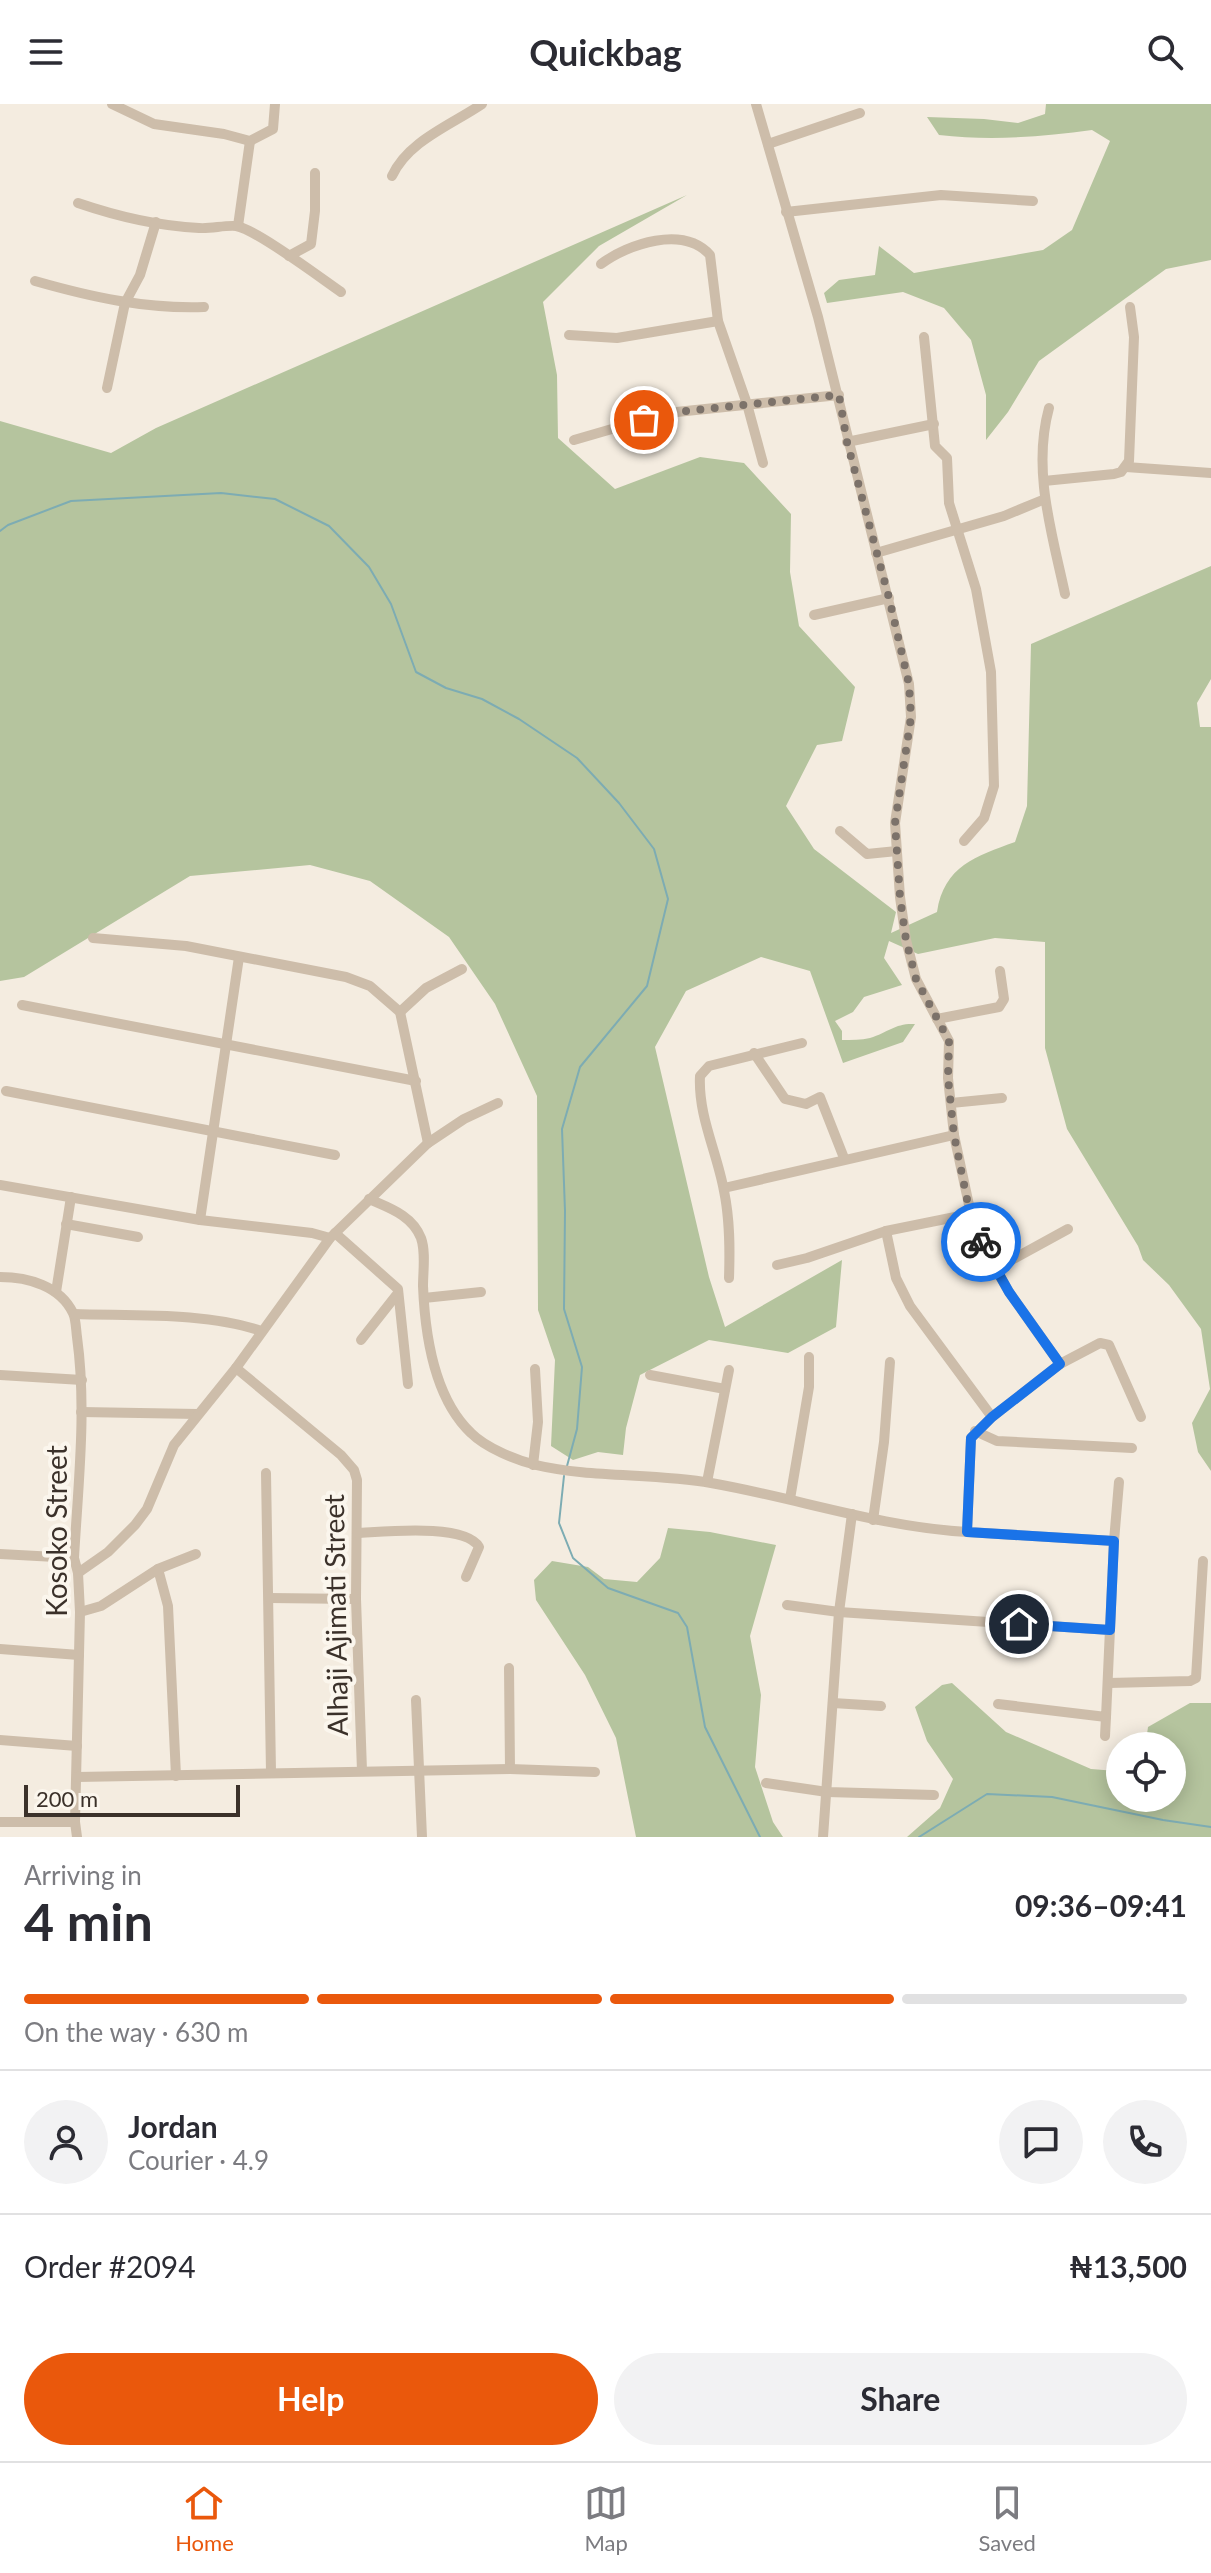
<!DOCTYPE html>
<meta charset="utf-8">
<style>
body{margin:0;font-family:Lato,sans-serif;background:#f2f2f3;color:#2b2b33;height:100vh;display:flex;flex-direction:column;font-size:30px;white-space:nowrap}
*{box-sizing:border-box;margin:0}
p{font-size:26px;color:#7c7c81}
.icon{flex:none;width:44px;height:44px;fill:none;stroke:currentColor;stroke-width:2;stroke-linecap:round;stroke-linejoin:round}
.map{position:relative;height:1733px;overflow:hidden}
.drawer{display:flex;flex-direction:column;background:#fff;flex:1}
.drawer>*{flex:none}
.buttons{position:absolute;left:1106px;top:1628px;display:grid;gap:16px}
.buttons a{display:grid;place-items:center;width:80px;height:80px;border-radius:50%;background:#fff;box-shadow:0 4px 20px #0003;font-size:40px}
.scale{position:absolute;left:24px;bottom:20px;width:216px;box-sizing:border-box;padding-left:8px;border:4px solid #3b312a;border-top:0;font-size:22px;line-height:28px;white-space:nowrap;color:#3b312a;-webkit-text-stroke:6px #fbf6ed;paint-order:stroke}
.pin{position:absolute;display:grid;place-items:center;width:68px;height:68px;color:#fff;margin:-34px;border:4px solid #fff;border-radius:50%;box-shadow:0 2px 8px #0007}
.courier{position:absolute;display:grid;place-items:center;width:80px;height:80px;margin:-40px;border:6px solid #1a73e8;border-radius:50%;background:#fff;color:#222;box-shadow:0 2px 10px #0007}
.summary em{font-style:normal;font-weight:700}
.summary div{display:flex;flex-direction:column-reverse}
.summary{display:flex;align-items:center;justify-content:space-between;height:136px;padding:0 24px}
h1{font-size:52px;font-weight:700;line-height:60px}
.bar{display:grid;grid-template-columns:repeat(4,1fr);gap:12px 8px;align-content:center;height:96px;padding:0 24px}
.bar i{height:10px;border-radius:6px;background:#e1e1e2}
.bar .on{background:#ea580c}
.bar p{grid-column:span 4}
.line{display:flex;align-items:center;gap:20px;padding:0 24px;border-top:2px solid #e1e1e2}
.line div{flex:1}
.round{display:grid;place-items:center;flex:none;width:84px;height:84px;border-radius:42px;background:#f2f2f3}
.button{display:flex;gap:16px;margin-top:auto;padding:16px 24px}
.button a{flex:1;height:92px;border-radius:48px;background:#ea580c;color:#fff;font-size:32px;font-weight:700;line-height:92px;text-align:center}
.button a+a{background:#f2f2f3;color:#2b2b33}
header{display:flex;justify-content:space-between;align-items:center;height:104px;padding:0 24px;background:#fff;font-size:36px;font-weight:700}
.menu{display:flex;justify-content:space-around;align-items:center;height:112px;border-top:2px solid #e1e1e2;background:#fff;font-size:22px;color:#7c7c81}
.menu a{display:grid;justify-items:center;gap:4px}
.menu .on{color:#ea580c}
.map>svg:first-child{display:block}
</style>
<header><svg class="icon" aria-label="menu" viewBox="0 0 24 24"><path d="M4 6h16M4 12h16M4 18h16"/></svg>Quickbag<svg class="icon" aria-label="search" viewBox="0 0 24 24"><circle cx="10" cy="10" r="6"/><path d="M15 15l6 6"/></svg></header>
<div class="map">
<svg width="1211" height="1733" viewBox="0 0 1211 1733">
<rect width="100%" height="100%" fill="#f4ece0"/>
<g fill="#b5c49e">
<path d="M 1046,0 L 1211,0 L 1211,156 L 1166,165 L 1039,257 L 1008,308 L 986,336 L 986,291 L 971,236 L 944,204 L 903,188 L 827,199 L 824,189 L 839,176 L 875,171 L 879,142 L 914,169 L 1043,146 L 1072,126 L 1110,37 L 1092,26 C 1041,33 991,37 939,31 L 927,13 L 984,15 L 1018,19 L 1045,10 Z"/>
<path d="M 687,91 L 599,142 L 543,198 L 557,271 L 558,334 L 615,385 L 700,353 L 744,359 L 791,410 L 790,468 L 799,522 L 855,583 L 842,637 L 817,641 L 786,702 L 814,745 L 896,808 L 891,829 L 937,808 C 944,762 976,752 1015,738 L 1027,702 L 1031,540 L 1211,462 L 1211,575 L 1197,599 L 1200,623 L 1211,623 L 1211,1367 L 1198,1348 L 1192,1319 L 1210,1285 L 1201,1225 L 1169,1181 L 1143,1156 L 1138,1142 L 1067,1025 L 1045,944 L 1045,838 L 995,834 L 918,850 L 889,837 L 884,854 L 902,881 L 864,893 L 853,908 L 835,917 L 842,927 L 842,936 C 852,936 861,936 870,934 C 889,928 895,919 915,920 L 903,938 L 843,959 L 810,867 L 761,853 L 686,887 L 655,943 L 709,1173 L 725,1223 L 842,1156 L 836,1223 L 788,1249 L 709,1236 L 640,1271 L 626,1324 L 623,1351 L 598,1348 L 573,1356 L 551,1342 L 555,1256 L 538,1206 L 537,992 L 495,900 L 449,833 L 370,777 L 310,761 L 190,772 L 24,873 L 0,877 L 0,317 L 111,349 L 156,324 Z"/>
<path d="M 668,1424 L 710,1428 L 776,1441 L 750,1532 L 761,1591 L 755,1663 L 773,1718 L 783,1733 L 636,1733 L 616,1634 L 585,1571 L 536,1496 L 534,1476 L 552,1457 L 588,1463 L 604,1475 L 637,1478 L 660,1454 Z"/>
<path d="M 952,1579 L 1006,1628 L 1091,1665 L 1116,1667 L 1120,1664 L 1120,1694 L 1172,1694 L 1172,1642 L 1141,1642 L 1146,1637 L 1148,1623 L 1190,1599 L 1211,1599 L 1211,1733 L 907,1733 L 940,1704 L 953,1675 L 927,1637 L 915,1603 L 942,1581 Z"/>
</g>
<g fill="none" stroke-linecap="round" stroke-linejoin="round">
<g stroke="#7dacb3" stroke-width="2">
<path d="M 0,427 L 8,421 L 71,397 L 221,389 L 275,395 L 329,422 L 369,463 L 391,500 L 416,568 L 446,584 L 482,595 L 519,615 L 577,654 L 619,699 L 654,745 L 668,795 L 647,882 L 580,963 L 562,1025 L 565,1107 L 564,1205 L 582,1263 L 577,1325 L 567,1362"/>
<path d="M 564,1372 L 559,1419 L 573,1454 L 608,1484 L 678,1509 L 687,1523 L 705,1623 L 760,1733"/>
<path d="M 919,1733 L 987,1690 L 1052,1693 L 1163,1716 L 1211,1723"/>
</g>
<g stroke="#cdbdaa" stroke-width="10">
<path d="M 112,0 L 154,20 L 224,30 L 250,37 L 273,25 L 275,0"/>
<path d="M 768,40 L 860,9"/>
<path d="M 392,72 C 408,37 451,21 482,0"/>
<path d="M 78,99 C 116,112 158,122 199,124 C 211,125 224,121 236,122 C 256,125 322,175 341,188"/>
<path d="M 786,108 L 941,91 L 1033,97"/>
<path d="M 238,122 L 250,37"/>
<path d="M 289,152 L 311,140 L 315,107 L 315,69"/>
<path d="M 601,160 C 628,140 683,121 710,151 L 718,217 L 747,300 L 763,359"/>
<path d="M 35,177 C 91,193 145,205 204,203"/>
<path d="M 569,231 L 617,234 L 718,217"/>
<path d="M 924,233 L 935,342 L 947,354 L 949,399 L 976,485 L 991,568 L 994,682 L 984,714 L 964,737"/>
<path d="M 107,284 L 125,199 L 140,171 L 156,118"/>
<path d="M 1049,304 C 1032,366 1052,429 1065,490"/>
<path d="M 574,336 L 667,309 L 839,291"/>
<path d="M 847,338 L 934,320"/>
<path d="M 1126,363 L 1211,369"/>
<path d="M 1044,377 L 1114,370 L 1121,368 L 1129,357 L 1134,233 L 1130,203"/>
<path d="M 876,449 L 1004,412 L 1045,395"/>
<path d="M 814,511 L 889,494"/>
<path d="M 840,727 L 867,750 L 897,747"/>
<path d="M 93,834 L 186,842 L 346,873 L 370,882 L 400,908 L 428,1039"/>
<path d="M 22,901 L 416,977"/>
<path d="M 400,908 L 426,884 L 462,865"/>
<path d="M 937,915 L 999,903 L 1004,895 L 1000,867"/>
<path d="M 754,949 L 785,995 L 806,1000 L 820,993 L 844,1054"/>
<path d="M 6,987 L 335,1051"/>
<path d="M 951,999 L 1002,994"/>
<path d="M 0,1081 L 200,1116 L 312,1129 L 330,1134"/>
<path d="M 724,1084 L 954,1031"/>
<path d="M 369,1095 C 389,1104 412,1111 421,1134 C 426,1148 423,1167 423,1182 C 425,1231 434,1294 471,1329 C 486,1344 516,1356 536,1361 C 590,1374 654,1369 711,1379 C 797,1394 880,1423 967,1428 L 971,1334 L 992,1313 L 1060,1260 L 1009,1188 L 975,1129 L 954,1031 L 948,974 L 949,937 L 916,875 L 906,836 L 900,793 L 895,719 L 911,613 L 909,580 L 818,213 L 756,0"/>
<path d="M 200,1116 L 239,853"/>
<path d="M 66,1120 L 138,1133"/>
<path d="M 886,1127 L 896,1174 L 910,1202 L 992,1313"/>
<path d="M 335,1129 L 398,1185 L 408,1280"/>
<path d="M 777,1161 L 807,1154 L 886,1127 L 970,1110"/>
<path d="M 995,1165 L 1068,1125"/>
<path d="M 0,1173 C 28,1173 60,1182 73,1209 C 76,1215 76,1226 77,1233 C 87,1306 78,1381 74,1454 L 78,1469 L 80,1508 L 75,1718 L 77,1733"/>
<path d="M 729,1174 C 730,1144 730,1116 724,1087 C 717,1048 698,1012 700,972 L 709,962 L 802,939"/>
<path d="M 56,1188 L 71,1093"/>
<path d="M 424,1194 L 481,1188"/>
<path d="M 74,1210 C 132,1212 207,1208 261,1227"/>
<path d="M 361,1236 L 398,1189"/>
<path d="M 1060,1260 L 1100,1239 L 1109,1241 L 1141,1313"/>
<path d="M 236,1264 L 341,1351 L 354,1366 L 357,1376 L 356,1495 L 362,1667"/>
<path d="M 0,1271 L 82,1276"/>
<path d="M 650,1271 L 725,1285"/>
<path d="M 81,1308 L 198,1310"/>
<path d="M 975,1327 L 997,1337 L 1132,1344"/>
<path d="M 533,1361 L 538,1318 L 535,1265"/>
<path d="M 266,1369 L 271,1668"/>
<path d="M 707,1378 L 729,1266"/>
<path d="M 790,1395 L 809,1283 L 809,1253"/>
<path d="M 873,1416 L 884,1338 L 890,1258"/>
<path d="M 967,1428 L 1114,1437"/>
<path d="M 357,1429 C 383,1428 465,1419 479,1443 L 466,1473"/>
<path d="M 0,1450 L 74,1454"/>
<path d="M 158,1465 L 168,1502 L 176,1672"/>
<path d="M 78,1469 L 108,1448 L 135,1421 L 147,1405 L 174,1341 L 236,1264 L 330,1134 L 428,1039 L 464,1015 L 498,999"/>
<path d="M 270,1494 L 356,1495"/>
<path d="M 787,1501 L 839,1508 L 1110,1526"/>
<path d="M 80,1508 L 101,1502 L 158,1465 L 196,1450"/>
<path d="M 0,1545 L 79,1551"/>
<path d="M 509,1564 L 510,1665"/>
<path d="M 1109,1579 L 1190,1577 L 1196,1574 L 1203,1457"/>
<path d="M 416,1596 L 422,1733"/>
<path d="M 833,1599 L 881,1602"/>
<path d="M 998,1600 L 1106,1613 L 1114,1437 L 1119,1378"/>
<path d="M 1105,1632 L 1106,1613"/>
<path d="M 0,1636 L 77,1642"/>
<path d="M 77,1673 L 510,1665 L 595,1668"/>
<path d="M 766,1679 L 827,1688 L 934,1691"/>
<path d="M 0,1718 L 75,1718"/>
<path d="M 823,1733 L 839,1508 L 852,1410"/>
</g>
</g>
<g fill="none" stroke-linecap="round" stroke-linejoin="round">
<path stroke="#7c726a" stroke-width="8" stroke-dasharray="0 14.4" d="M 644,316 L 667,309 L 839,291 L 847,338 L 889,494 L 909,580 L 911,613 L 895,719 L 900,793 L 906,836 L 916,875 L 949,937 L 948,974 L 954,1031 L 970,1110 L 975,1129 L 981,1138"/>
<path stroke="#1a73e8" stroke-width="10" d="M 981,1138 L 1009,1188 L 1060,1260 L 992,1313 L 971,1334 L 967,1428 L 1114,1437 L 1110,1526 L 1019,1520"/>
</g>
<g text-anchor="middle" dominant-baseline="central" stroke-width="8" stroke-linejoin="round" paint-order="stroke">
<g font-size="28" fill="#3b312a" stroke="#fbf6ed">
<text transform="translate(56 1427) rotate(-90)">Kosoko Street</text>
<text transform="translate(335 1511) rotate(-91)">Alhaji Ajimati Street</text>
</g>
</g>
</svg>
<div class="buttons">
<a><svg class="icon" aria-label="locate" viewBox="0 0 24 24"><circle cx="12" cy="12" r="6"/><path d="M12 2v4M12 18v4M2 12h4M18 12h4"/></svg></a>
</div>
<div class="scale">200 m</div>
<div class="pin" style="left:644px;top:316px;background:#ea580c"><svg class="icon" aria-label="bag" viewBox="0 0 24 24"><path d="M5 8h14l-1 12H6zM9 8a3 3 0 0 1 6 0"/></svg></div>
<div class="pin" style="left:1019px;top:1520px;background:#1f2937"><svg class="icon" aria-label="home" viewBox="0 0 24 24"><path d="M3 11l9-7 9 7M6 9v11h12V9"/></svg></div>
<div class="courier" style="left:981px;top:1138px"><svg class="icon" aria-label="bike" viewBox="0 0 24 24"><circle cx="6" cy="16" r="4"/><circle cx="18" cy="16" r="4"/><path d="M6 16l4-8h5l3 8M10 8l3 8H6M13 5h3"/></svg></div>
</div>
<section class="drawer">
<div class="summary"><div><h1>4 min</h1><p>Arriving in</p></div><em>09:36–09:41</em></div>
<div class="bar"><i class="on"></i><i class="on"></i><i class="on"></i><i></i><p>On the way · 630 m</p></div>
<div class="line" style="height:144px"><a class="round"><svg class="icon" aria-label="person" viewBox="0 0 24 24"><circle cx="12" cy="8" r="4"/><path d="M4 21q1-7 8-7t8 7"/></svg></a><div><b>Jordan</b><p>Courier · 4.9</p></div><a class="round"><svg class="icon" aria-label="chat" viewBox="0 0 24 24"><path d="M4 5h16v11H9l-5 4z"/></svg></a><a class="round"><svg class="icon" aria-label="phone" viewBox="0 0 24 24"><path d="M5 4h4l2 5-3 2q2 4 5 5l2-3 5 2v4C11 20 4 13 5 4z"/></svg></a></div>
<div class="line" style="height:104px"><div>Order #2094</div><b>₦13,500</b></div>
<div class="button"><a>Help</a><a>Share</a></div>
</section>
<nav class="menu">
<a class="on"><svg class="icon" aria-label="home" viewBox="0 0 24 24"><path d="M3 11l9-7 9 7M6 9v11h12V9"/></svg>Home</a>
<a><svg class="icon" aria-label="map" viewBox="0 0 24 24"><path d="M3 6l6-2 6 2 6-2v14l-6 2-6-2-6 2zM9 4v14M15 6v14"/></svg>Map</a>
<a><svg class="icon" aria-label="saved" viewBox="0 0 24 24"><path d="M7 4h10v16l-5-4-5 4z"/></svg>Saved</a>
</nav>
